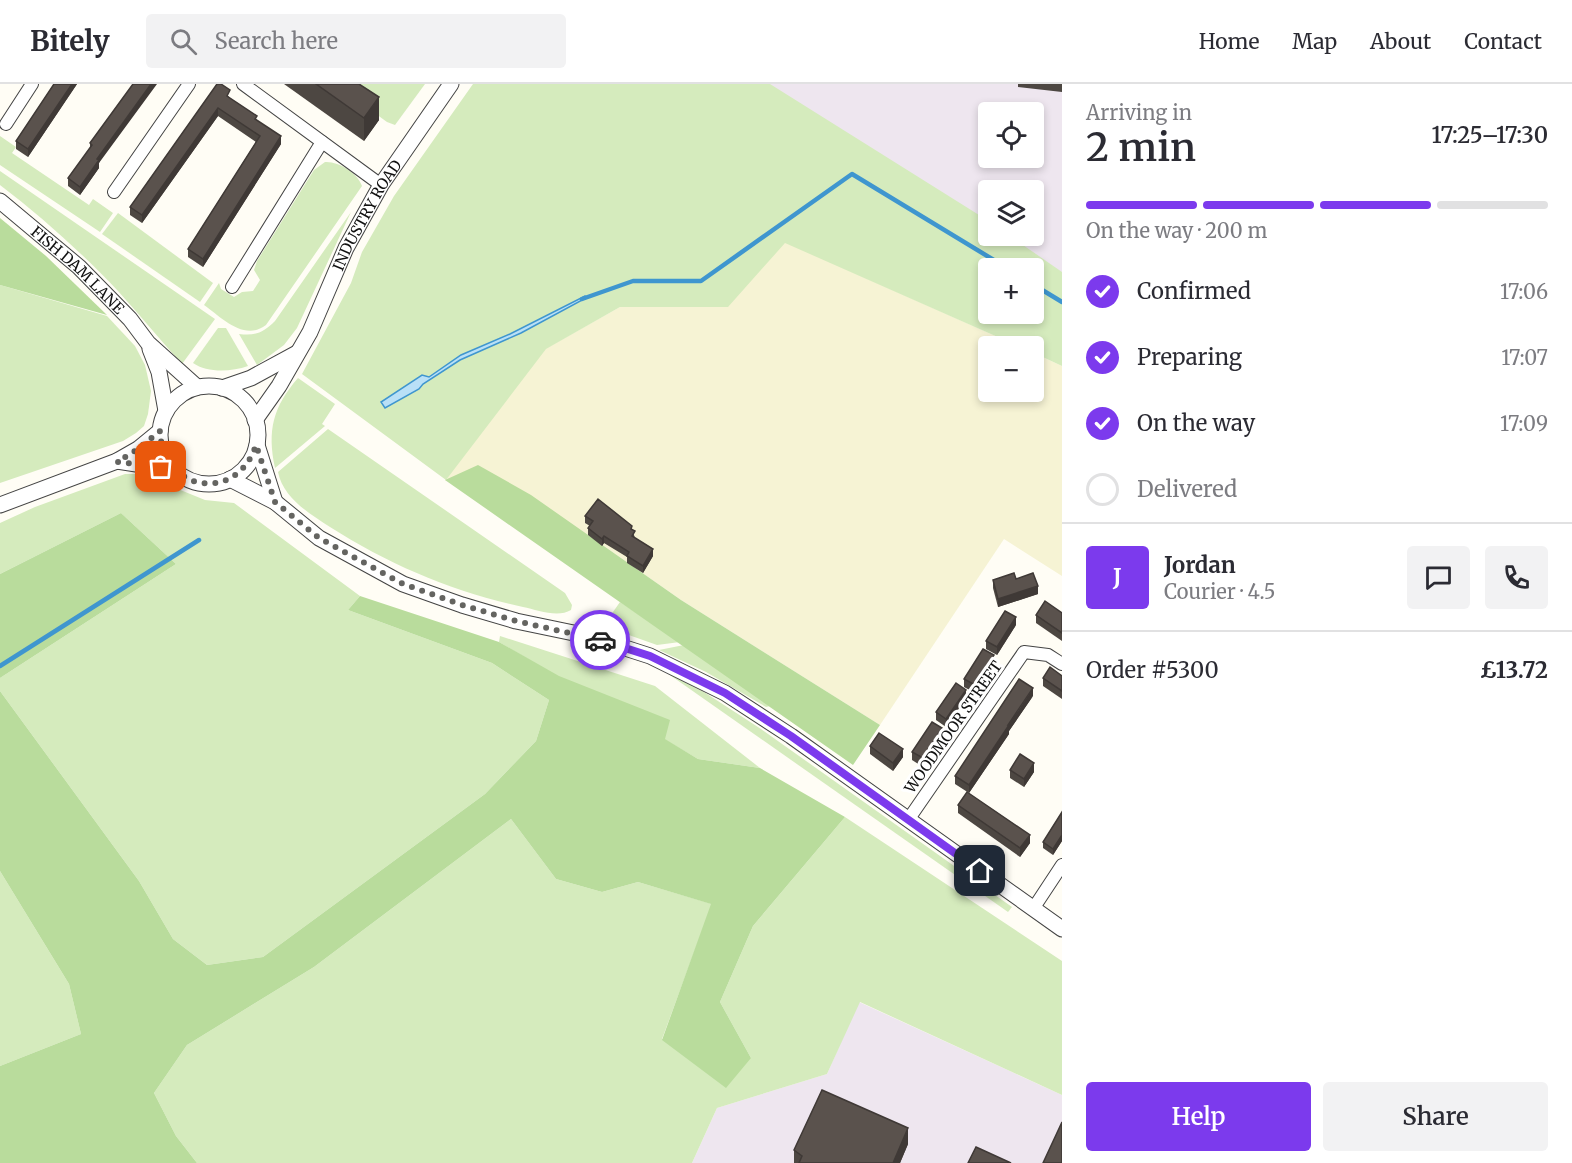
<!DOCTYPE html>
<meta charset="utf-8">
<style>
body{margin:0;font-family:Merriweather,serif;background:#f2f2f3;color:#2b2b33;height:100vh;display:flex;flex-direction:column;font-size:22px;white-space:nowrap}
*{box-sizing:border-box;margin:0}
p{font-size:20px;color:#7c7c81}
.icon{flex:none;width:33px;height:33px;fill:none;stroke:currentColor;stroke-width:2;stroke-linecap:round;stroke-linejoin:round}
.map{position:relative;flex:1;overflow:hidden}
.drawer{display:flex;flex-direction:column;background:#fff;width:510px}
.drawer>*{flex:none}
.tools{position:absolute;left:978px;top:18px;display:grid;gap:12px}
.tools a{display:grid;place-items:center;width:66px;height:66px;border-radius:6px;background:#fff;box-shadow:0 3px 9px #0003;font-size:30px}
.pin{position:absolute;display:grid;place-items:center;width:51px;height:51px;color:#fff;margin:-26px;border-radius:12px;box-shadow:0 3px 9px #0006}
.courier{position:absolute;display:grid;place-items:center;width:60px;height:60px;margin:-30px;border:4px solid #7c3aed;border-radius:50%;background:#fff;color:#222;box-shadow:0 2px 8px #0007}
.overview em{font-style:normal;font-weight:600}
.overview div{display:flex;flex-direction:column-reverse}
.overview{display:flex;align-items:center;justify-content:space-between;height:102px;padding:0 24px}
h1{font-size:39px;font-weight:600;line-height:45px}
.bar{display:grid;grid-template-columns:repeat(4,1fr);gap:9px 6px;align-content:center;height:72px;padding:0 24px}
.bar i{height:8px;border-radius:4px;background:#e1e1e2}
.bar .selected{background:#7c3aed}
.bar p{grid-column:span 4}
.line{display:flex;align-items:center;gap:15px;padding:0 24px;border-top:2px solid #e1e1e2}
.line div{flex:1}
.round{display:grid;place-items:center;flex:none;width:63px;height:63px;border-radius:6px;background:#f2f2f3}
ol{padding:0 24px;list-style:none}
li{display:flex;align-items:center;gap:18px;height:66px}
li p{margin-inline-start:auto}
li .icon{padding:6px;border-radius:50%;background:#7c3aed;color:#fff;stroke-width:4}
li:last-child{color:#7c7c81}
li i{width:33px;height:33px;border:3px solid #e1e1e2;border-radius:50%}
.button{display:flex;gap:12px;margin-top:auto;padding:12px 24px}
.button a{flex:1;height:69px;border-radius:6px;background:#7c3aed;color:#fff;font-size:24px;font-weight:600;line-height:69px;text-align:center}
.button a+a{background:#f2f2f3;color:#2b2b33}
header{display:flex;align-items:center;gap:36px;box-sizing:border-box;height:84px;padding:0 30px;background:#fff;border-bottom:2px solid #e1e1e2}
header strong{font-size:28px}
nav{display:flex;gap:33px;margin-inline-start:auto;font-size:21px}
.search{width:420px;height:54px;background:#f2f2f3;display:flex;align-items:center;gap:15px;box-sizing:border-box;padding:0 21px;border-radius:6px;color:#7c7c81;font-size:22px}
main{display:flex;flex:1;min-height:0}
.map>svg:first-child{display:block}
</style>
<header>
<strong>Bitely</strong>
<div class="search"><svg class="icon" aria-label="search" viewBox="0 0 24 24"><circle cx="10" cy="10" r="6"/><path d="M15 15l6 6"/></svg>Search here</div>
<nav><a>Home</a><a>Map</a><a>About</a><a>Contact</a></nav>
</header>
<main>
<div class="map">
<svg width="1062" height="1079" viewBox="0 0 1062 1079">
<rect width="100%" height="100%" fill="#fffdf5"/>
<g fill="#eee6ef" fill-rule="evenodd">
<path d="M 765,0 L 1062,0 L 1062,199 L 990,152 L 1034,152 L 1034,106 L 988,106 L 988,150 ZM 988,28 L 1034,28 L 1034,74 L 988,74 Z"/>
<path d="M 859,918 L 1062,1011 L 1062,1079 L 692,1079 L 717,1024 L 827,990 Z"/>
</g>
<path fill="#f6f3d4" d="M 785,158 L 1018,262 L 988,262 L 988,308 L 1034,308 L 1034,269 L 1062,282 L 1062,492 L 1004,455 L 880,641 L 681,516 L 588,451 L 445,396 L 545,265 L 620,223 Z"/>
<g fill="#d5ebbd" fill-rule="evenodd">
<path d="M 335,0 L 425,0 L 395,41 L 387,38 Z"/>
<path d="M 473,0 L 770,0 L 987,136 L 988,152 L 1010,152 L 1062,188 L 1062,282 L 1034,269 L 1034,262 L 1018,262 L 785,159 L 728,223 L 620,223 L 546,265 L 446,396 L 302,290 L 351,199 L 362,168 L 394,112 ZM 988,184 L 1034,184 L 1034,230 L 988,230 Z"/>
<path d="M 0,52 L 16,63 L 12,69 L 89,121 L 93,115 L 113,129 L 100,148 L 0,81 Z"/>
<path d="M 325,78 C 338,77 358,89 362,102 L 266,241 C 244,258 221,233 204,221 L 219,199 L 221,205 L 234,213 L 242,208 L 253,207 L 260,196 L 254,186 L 257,177 L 314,86 Z"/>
<path d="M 0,87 L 215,235 L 182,280 C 160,256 140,231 118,207 C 82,169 42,133 0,101 Z"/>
<path d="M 351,128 L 297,244 L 284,261 L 257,281 L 239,250 C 255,252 263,249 275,237 Z"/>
<path d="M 118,129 L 213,199 L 200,218 L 102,150 Z"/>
<path d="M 0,201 L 107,232 L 135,262 L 145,281 L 151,307 L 148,330 L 144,342 L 136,349 L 123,357 L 0,399 Z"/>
<path d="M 218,244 L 226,244 L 248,282 C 231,288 207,289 193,279 Z"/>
<path d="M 298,294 L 335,320 L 322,340 L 325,342 L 275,384 C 267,346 273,323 298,294 Z"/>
<path d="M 328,345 L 565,509 L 572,521 L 571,526 C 558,534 537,526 523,523 C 453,508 390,481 330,443 C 310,430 283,414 278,388 Z"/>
<path d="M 125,390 L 141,390 L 205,416 L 234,419 L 360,512 L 348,526 L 492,579 L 549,616 L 536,657 L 485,710 L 263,873 L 207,881 L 173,855 L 139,797 L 0,607 L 0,594 L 176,480 L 121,429 L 0,490 L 0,439 L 35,423 Z"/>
<path d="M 620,518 L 680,558 L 657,561 L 609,544 L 605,536 L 613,528 Z"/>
<path d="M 500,552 L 655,602 L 760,684 L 698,675 L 499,558 Z"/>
<path d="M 684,561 L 770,622 L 766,623 L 706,588 L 659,566 Z"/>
<path d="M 667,589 L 704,608 L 761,645 L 1012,823 L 1008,828 Z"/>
<path d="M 845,733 L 1062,877 L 1062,1011 L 860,918 L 827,990 L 717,1024 L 692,1079 L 197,1079 L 176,1052 L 154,1009 L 187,961 L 314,883 L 511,735 L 556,795 L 602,808 L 638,798 L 712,820 L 662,955 L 751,974 L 720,918 L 753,842 Z"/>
<path d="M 0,787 L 69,900 L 81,950 L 0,982 Z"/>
</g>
<g fill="#b9dc9c">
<path d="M 0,134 L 46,172 L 107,231 L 0,201 Z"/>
<path d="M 478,381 L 531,411 L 681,516 L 880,641 L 853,681 L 445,396 Z"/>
<path d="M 121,429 L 176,480 L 0,594 L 0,490 Z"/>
<path d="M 360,512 L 499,558 L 559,592 L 670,636 L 665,655 L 698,675 L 760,684 L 845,733 L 753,842 L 720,918 L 751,974 L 726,1004 L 662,956 L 711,820 L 638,798 L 602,808 L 556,795 L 511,735 L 314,883 L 187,961 L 154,1009 L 176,1052 L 197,1079 L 0,1079 L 0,982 L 81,950 L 69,900 L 0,787 L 0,607 L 139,797 L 173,855 L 207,881 L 263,873 L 485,710 L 536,657 L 549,616 L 492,579 L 348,526 Z"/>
</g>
<path fill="#b9e0f7" stroke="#3f96cf" stroke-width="1.5" d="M 585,212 L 586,214 L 521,249 L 460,276 L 423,300 L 419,305 L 385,324 L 381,318 L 422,291 L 429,293 L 461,271 L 510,250 Z"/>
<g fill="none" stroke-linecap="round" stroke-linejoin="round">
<g stroke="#3f96cf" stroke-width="4.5">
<path d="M 1034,201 L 1062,218"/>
<path d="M 582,215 L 633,197 L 701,197 L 852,90 L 1007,184"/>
<path d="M 0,582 L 199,456"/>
</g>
<g stroke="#444" stroke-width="14">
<g id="minor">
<path d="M 243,0 L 381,101"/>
<path d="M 6,40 L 32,0"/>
<path d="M 114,108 L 189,0"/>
<path d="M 232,203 L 322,58"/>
<path d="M 908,736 L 1024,568 L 1048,571 L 1062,580"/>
<path d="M 1033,825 L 1062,781"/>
</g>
</g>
<g stroke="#444" stroke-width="17">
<g id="tertiary">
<path id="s1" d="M 0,117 L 79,183 L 130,235 L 148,259 L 197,303"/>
<path d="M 150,265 L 159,288 L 166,327"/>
<circle cx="209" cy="351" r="49"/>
<path d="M 222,304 L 251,294 L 297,269"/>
<path id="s2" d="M 255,336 L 279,302 L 310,248 L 346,164 L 381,101 L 451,0"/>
<path d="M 257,361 L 275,418"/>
<path d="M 117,377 L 175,386"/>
<path d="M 230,395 L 275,418 L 319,454 L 403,500 L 462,521 L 516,537 L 588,552 L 650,572 L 725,609 L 791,652 L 1062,845"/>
<path d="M 0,421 L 117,377 L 138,365 L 160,347"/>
</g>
</g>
<use href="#minor" stroke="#fff" stroke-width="12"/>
<use href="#tertiary" stroke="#fff" stroke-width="15"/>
</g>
<g fill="#4d4742">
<path d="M 54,0 L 77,0 L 28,73 L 16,65 L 16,57 Z"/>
<path d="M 133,0 L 99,79 L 99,84 L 80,111 L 68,102 L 68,94 L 90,64 L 90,59 Z"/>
<path d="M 217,0 L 230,14 L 257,36 L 281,60 L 203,183 L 188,173 L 188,165 L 256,58 L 218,32 L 142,139 L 130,131 L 130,123 Z"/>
<path d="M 284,0 L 359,0 L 379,36 L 364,57 Z"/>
<path d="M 1018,0 L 1062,0 L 1062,8 L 1018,3 Z"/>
<path d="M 585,432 L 632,445 L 635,454 L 653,472 L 643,489 L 627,479 L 627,473 L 604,459 L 602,462 L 588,451 L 588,444 L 590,442 L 585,439 Z"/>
<path d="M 1016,495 L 1038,510 L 998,523 L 993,504 L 993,496 Z"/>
<path d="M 1062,529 L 1062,557 L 1036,539 L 1036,531 Z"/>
<path d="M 1016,541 L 997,571 L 986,565 L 986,557 Z"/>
<path d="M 994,579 L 975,609 L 964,603 L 964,595 Z"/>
<path d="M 1062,592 L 1062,615 L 1043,602 L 1043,594 Z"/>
<path d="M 1033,612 L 1009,647 L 1009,650 L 969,709 L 955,700 L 955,692 Z"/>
<path d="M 966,614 L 946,643 L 936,636 L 936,628 Z"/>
<path d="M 942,652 L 923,683 L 912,676 L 912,668 Z"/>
<path d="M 870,662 L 903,673 L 893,687 L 870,670 Z"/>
<path d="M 1010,686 L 1034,688 L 1024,703 L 1010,694 Z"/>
<path d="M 958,721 L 1030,759 L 1020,773 L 958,729 Z"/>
<path d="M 1062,728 L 1062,757 L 1053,771 L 1043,764 L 1043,758 Z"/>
<path d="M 908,1060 L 900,1079 L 794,1079 L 794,1066 Z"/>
</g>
<g fill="#3f3936">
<path d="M 72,0 L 77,0 L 28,73 L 28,65 Z"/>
<path d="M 151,0 L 157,0 L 99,79 L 99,84 L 80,111 L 80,103 L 97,75 Z"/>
<path d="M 379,13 L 379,36 L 364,57 L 364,34 Z"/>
<path d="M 218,24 L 218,32 L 142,139 L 142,131 Z"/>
<path d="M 281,52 L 281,60 L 203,183 L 203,175 Z"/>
<path d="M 604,452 L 604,459 L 602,462 L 602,455 Z"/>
<path d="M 653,465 L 653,472 L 643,489 L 643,482 Z"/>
<path d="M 1038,502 L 1038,510 L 998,523 L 998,515 Z"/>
<path d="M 1016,533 L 1016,541 L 997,571 L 997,563 Z"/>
<path d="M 994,571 L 994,579 L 975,609 L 975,601 Z"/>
<path d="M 1033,604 L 1033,612 L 1009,647 L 1009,650 L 969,709 L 969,701 Z"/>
<path d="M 966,606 L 966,614 L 946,643 L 946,635 Z"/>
<path d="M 942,644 L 942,652 L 923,683 L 923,674 Z"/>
<path d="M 903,665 L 903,673 L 893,687 L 893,679 Z"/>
<path d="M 1034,679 L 1034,688 L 1024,703 L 1024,695 Z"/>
<path d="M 1030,751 L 1030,759 L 1020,773 L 1020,764 Z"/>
<path d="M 1062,751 L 1062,757 L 1053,771 L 1053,765 Z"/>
<path d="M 908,1044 L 908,1060 L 900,1079 L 893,1079 Z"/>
</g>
<g fill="#5a524d" stroke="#3f3936" stroke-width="1.5">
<path d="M 54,0 L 72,0 L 28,65 L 16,57 Z"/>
<path d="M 133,0 L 151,0 L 97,75 L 99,76 L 80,103 L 68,94 L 92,61 L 90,59 Z"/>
<path d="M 217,0 L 221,0 L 230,6 L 227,12 L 257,32 L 255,35 L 281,52 L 203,175 L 188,165 L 260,52 L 218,24 L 142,131 L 130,123 Z"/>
<path d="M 316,0 L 359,0 L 379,13 L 364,34 Z"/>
<path d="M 598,415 L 632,442 L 631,445 L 635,447 L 632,452 L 653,465 L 643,482 L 627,472 L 629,468 L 604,452 L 602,455 L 588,444 L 593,437 L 585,432 Z"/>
<path d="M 1014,489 L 1016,495 L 1033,489 L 1038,502 L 998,515 L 993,496 Z"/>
<path d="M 1045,517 L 1062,529 L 1062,549 L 1036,531 Z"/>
<path d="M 1005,527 L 1016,533 L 997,563 L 986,557 Z"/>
<path d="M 983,565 L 994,571 L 975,601 L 964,595 Z"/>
<path d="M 1050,583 L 1062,592 L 1062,607 L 1043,594 Z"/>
<path d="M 1019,595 L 1033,604 L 1008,641 L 1009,641 L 969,701 L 955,692 Z"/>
<path d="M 956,599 L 966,606 L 946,635 L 936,628 Z"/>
<path d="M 932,638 L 942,644 L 923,674 L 912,668 Z"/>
<path d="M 879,649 L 903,665 L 893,679 L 870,662 Z"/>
<path d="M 1020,670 L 1034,679 L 1024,695 L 1010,686 Z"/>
<path d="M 967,708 L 1030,751 L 1020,764 L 958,721 Z"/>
<path d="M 1062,728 L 1062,751 L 1053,765 L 1043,758 Z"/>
<path d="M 822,1006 L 908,1044 L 893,1079 L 799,1079 L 802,1072 L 794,1066 Z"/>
<path d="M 1062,1038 L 1062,1079 L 1043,1079 Z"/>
<path d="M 976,1063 L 1011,1079 L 968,1079 Z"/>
</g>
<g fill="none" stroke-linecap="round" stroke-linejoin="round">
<path stroke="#646461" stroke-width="6" stroke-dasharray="0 10.8" d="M 161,383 L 117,378 L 138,365 L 160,347 C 162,408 237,420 256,361 L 275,418 L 319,454 L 403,500 L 423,507 L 462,521 L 516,537 L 600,556"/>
<path stroke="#7c3aed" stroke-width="8" d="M 600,556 L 650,572 L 725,609 L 791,652 L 980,787"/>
</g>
<g text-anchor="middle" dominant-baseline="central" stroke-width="6" stroke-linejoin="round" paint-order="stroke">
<g font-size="15" fill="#111" stroke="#fff">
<text stroke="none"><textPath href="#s2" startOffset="234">INDUSTRY ROAD</textPath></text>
<text stroke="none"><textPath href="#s1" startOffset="104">FISH DAM LANE</textPath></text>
<text transform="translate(953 643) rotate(-55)">WOODMOOR STREET</text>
</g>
</g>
</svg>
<div class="tools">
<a><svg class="icon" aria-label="locate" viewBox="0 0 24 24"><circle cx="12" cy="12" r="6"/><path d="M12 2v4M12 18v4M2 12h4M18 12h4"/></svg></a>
<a><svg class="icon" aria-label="layers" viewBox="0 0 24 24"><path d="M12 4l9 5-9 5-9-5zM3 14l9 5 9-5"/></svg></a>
<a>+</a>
<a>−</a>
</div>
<div class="pin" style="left:161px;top:383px;background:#ea580c"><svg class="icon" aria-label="bag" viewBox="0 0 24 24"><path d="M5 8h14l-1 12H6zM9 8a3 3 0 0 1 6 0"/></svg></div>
<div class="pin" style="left:980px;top:787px;background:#1f2937"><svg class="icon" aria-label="home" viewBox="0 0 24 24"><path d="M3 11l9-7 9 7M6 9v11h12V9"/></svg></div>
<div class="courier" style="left:600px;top:556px"><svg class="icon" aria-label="car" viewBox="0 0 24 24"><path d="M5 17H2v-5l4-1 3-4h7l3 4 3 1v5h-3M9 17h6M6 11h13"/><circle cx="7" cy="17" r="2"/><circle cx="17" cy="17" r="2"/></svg></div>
</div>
<section class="drawer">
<div class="overview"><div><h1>2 min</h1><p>Arriving in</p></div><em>17:25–17:30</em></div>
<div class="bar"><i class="selected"></i><i class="selected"></i><i class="selected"></i><i></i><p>On the way · 200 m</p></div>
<ol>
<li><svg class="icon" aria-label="check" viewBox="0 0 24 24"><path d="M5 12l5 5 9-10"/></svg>Confirmed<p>17:06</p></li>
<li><svg class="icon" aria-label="check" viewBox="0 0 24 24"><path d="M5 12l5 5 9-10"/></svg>Preparing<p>17:07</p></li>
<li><svg class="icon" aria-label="check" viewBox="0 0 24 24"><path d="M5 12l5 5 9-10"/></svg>On the way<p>17:09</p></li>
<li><i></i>Delivered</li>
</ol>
<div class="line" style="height:108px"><b class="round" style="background:#7c3aed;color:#fff">J</b><div><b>Jordan</b><p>Courier · 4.5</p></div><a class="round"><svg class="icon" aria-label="chat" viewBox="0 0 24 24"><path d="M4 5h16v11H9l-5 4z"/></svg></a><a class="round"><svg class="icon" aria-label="phone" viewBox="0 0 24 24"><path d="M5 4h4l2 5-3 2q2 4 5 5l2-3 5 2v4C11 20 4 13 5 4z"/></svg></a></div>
<div class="line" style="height:78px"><div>Order #5300</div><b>£13.72</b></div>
<div class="button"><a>Help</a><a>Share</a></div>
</section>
</main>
